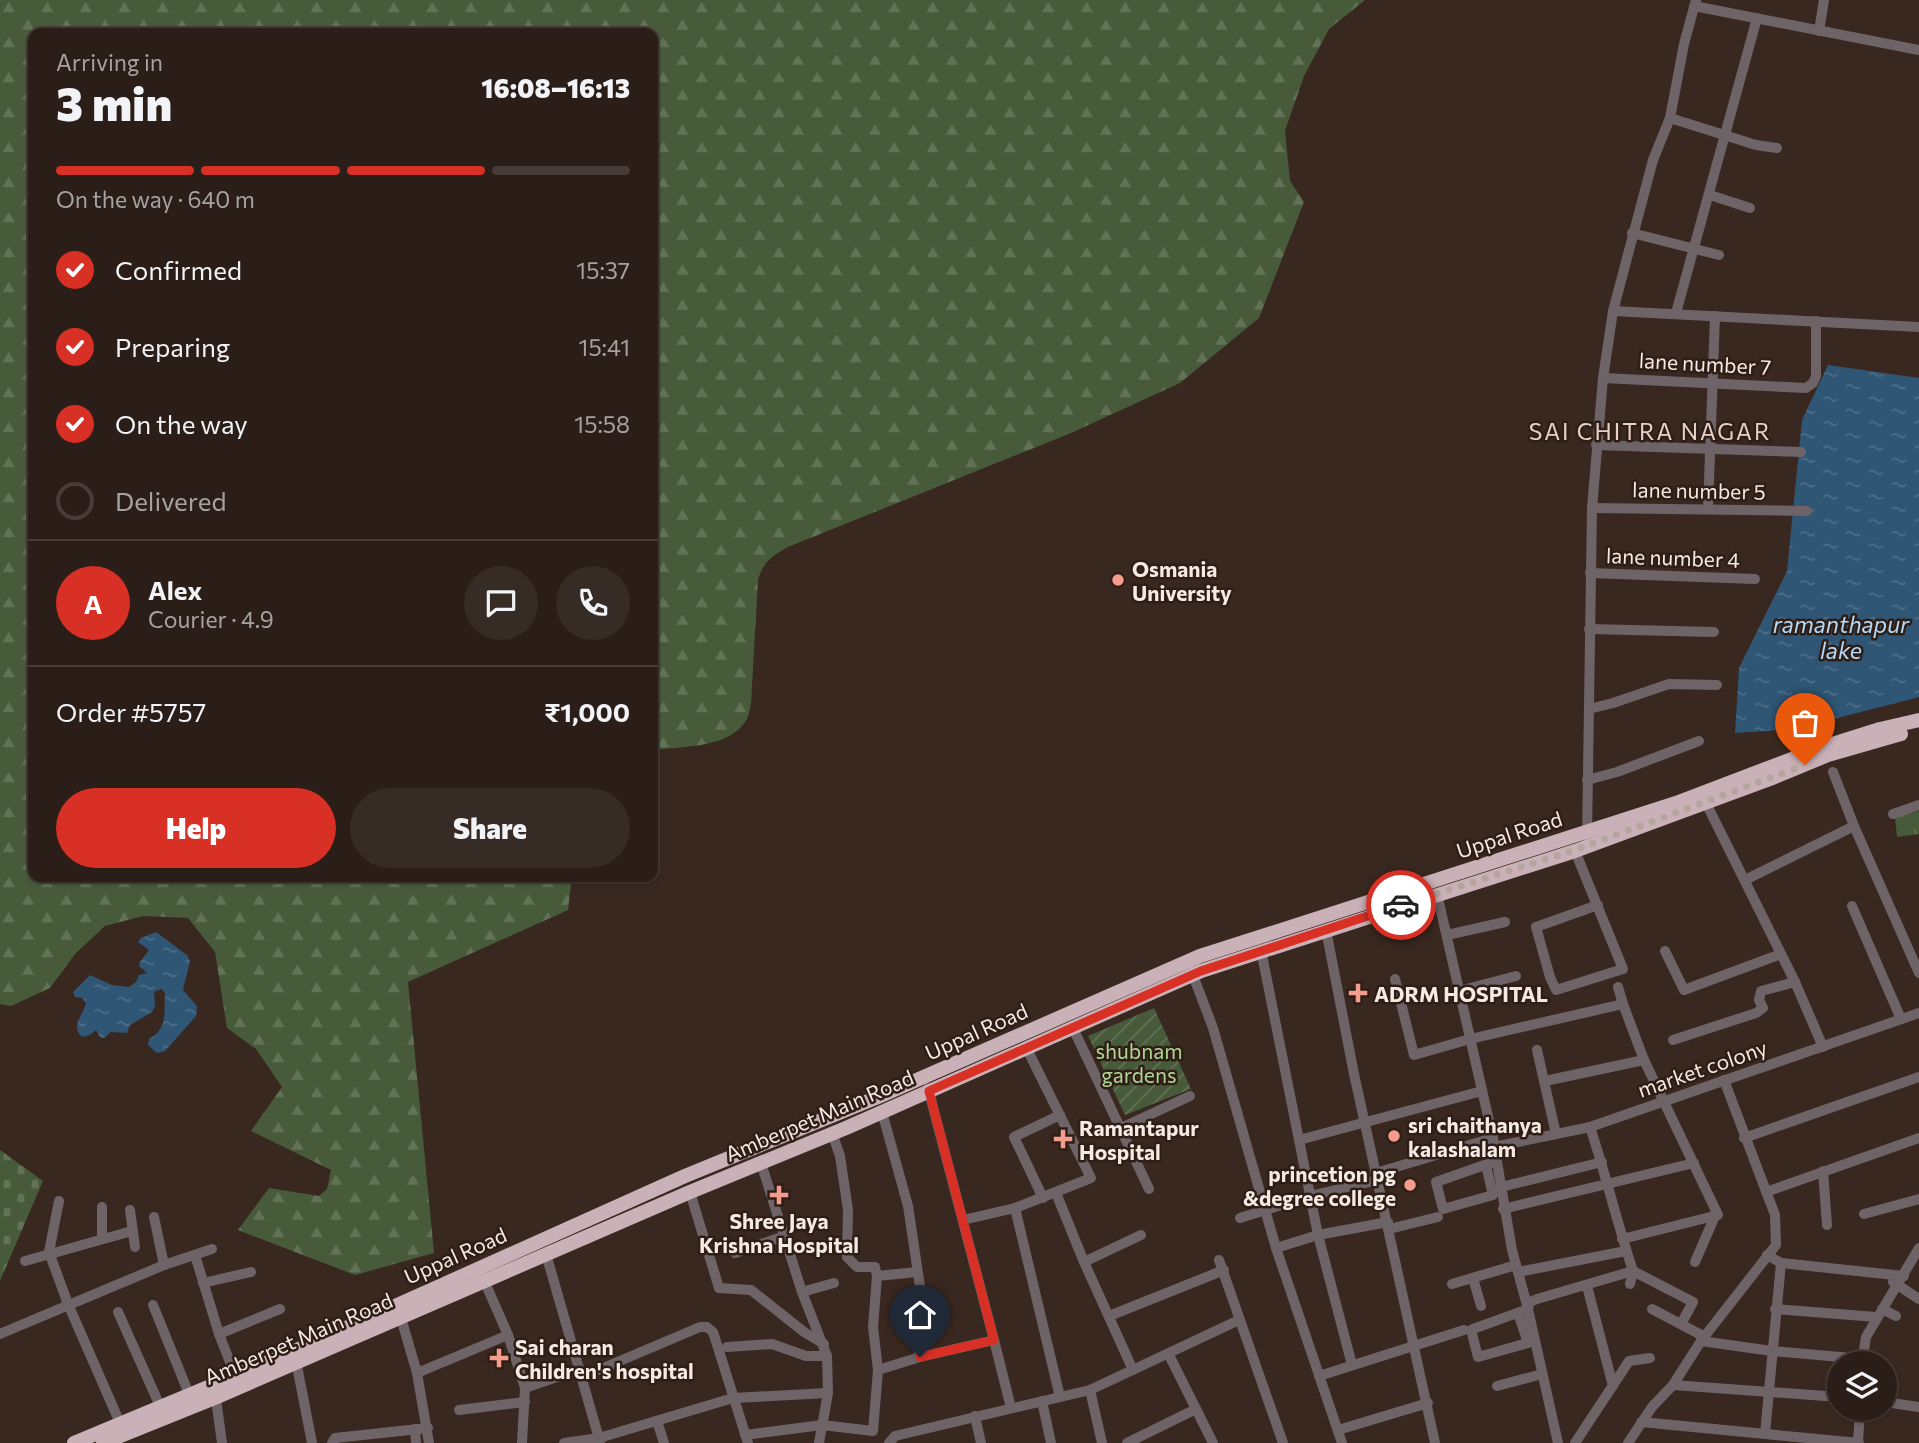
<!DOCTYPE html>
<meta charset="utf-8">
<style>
body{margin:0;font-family:Commissioner,sans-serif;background:#372b25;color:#f1f3f6;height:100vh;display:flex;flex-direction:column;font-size:26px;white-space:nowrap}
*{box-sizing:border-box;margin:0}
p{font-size:23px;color:#a6a2a2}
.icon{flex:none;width:38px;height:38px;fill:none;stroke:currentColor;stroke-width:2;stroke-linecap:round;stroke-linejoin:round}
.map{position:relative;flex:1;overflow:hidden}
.side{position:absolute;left:28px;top:28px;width:630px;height:854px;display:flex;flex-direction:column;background:#2b1e18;border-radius:14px;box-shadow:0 2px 5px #0004,0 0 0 2px #473c37}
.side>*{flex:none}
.controls{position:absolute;left:1827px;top:1351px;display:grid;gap:14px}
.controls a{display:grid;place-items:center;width:70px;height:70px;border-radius:50%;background:#2b1e18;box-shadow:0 2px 5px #0004,0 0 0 2px #473c37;font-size:35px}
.pin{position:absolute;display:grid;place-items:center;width:60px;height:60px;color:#fff;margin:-72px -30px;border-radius:50% 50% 50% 0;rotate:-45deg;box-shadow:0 0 7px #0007}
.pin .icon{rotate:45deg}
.courier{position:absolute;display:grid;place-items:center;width:70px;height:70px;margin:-35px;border:5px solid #d93025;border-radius:50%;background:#fff;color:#222;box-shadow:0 2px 9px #0007}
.overview em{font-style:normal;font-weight:800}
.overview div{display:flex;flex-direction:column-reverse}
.overview{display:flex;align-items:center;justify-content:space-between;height:119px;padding:0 28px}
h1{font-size:46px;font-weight:800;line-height:52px}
.bar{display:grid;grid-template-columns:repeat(4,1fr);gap:10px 7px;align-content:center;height:84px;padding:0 28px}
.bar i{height:9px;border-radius:5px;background:#473c37}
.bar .current{background:#d93025}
.bar p{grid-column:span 4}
.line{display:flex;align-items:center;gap:18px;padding:0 28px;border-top:2px solid #473c37}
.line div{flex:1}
.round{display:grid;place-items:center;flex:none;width:74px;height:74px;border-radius:37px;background:#372b25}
ol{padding:0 28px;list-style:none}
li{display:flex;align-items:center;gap:21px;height:77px}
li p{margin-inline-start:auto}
li .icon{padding:7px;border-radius:50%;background:#d93025;color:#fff;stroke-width:4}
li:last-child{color:#a6a2a2}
li i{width:38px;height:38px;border:4px solid #473c37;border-radius:50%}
.button{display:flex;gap:14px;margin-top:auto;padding:14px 28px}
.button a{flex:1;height:80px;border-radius:42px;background:#d93025;color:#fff;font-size:28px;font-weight:800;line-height:80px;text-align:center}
.button a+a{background:#372b25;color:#f1f3f6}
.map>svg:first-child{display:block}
</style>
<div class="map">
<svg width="1919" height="1443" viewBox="0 0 1919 1443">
<defs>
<pattern id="forest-firs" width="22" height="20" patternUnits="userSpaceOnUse" patternTransform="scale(1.75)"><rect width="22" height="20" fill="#475a3a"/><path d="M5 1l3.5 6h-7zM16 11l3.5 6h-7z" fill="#627256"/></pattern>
<pattern id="cemetery-stones" width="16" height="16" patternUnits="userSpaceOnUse" patternTransform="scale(1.75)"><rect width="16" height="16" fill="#475a3a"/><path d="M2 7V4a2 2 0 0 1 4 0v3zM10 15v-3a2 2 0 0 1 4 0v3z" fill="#627256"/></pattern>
<pattern id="park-tufts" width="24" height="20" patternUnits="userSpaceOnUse" patternTransform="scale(1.75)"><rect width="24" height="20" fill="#475a3a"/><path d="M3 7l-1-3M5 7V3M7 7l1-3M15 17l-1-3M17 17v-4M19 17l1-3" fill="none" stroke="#627256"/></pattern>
<pattern id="garden-furrows" width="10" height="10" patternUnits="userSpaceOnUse" patternTransform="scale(1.75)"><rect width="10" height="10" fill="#475a3a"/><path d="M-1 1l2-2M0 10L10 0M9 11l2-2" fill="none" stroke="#627256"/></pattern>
<pattern id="water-ripples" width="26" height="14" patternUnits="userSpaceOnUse" patternTransform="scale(1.75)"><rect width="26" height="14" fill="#2f5675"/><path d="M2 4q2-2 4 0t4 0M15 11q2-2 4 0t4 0" fill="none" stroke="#4e6e88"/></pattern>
</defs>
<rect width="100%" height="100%" fill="#392820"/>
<path fill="url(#forest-firs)" d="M 0,0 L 1365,0 L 1329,29 L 1304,76 L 1285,131 L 1290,181 L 1304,202 L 1259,318 L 1180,383 L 1071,433 L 788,547 C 772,556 763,562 758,580 L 751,703 C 750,708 749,715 747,719 C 730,749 682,746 653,750 L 653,33 L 33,33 L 33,877 L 572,877 L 568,910 L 408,982 L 434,1253 L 355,1275 L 238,1230 L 269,1188 L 319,1196 L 327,1189 L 331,1170 L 251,1131 L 282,1087 L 256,1049 L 227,1028 L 215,952 L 188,918 L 143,916 L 105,926 L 75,954 L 50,988 L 11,1006 L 0,1004 Z"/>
<path fill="url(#cemetery-stones)" d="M 0,1150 L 43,1181 L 0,1281 Z"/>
<path fill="url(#park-tufts)" d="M 1919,811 L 1919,834 L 1897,837 L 1895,817 Z"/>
<path fill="url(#garden-furrows)" d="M 1154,1008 L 1191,1089 L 1125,1115 L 1088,1036 Z"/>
<g fill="url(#water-ripples)">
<path d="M 1828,365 L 1919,378 L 1919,697 L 1795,729 L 1735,733 L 1739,668 L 1787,571 L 1802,420 Z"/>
<path d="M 156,932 L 187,955 L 190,961 L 183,990 L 197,1006 L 196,1016 L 165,1051 L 157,1053 L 148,1045 L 149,1039 C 168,1029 164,1012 165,993 L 161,989 L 154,992 L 155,1006 L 152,1012 L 130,1025 L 127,1033 L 111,1032 L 104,1038 L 100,1037 L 96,1030 L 90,1035 L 82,1037 C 70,1026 83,1016 86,1003 L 82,998 L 75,997 L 73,992 L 90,975 L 112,985 L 129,987 L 136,982 L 139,975 L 147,973 L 139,966 L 140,962 L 149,950 L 138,942 L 141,938 Z"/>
</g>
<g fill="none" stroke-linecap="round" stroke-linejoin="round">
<g stroke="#6e6467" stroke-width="10">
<path d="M 1694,6 L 1919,50"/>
<path d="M 1819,31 L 1824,0"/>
<path d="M 1670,118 L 1756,145 L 1777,148"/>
<path d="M 1710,195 L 1750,208"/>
<path d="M 1632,233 L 1719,255"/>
<path d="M 1613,311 L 1919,327"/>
<path d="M 1676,313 L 1757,18"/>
<path d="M 1603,378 L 1806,388 L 1813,383 L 1816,376 L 1816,321"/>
<path d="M 1596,445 L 1801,452"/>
<path d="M 1592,508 L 1807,511"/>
<path d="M 1708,509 L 1715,316"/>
<path d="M 1590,573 L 1755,579"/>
<path d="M 1589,629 L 1714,632"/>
<path d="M 1589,709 L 1613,703 L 1669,684 L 1717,685"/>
<path d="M 1833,772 L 1854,826 L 1919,973"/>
<path d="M 1587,780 L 1617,772 L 1699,741"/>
<path d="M 1706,803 L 1795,982 L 1823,1047"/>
<path d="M 1893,814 L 1919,805"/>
<path d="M 1587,837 L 1592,508 L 1603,378 L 1613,311 L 1653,160 L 1670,118 L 1684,44 L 1696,0"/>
<path d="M 1575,851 L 1623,969 L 1556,990 L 1550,977 L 1536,927 L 1598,905"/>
<path d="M 1745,880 L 1854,826"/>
<path d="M 1437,894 L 1493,1138 L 1512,1250 L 1528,1309 L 1558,1443"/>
<path d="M 1852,906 L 1901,1019"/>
<path d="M 1326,930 L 1354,1074 L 1435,1443"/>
<path d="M 1447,935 L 1505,922"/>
<path d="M 1261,950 L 1318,1235 L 1352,1365"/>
<path d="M 1665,951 L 1684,990 L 1781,954"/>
<path d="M 1191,970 L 1213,1028 L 1276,1248 L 1342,1443"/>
<path d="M 1395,979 L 1414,1055 L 1470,1039 L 1623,1004 L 1644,1060 L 1718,1215 L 1622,1239"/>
<path d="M 1618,987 L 1623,1004"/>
<path d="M 1459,991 L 1516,976"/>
<path d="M 1072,1026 L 1149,1189"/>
<path d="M 1673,1040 L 1756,1013 L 1763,1008 L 1759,1000 L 1761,991 L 1795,982"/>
<path d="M 1537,1050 L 1556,1134"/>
<path d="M 1545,1081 L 1644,1060"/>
<path d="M 882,1112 L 908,1206 L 922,1300"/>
<path d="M 1121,1128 L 1190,1096"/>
<path d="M 832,1133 L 840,1156 L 848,1210 L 847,1257 L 857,1267 L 875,1267 L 877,1276"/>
<path d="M 1744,1138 L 1919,1077"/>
<path d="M 1299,1140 L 1482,1091"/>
<path d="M 1494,1147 L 1590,1127 L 1919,1013"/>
<path d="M 761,1163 L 802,1292 L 827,1356 L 828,1393 L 819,1443"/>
<path d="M 1486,1165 L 1493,1195 L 1443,1209 L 1436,1182 L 1496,1161"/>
<path d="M 1823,1171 L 1827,1225"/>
<path d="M 1376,1173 L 1493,1138"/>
<path d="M 1501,1187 L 1602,1162"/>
<path d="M 690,1192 L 719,1288 L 751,1290 L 804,1332 L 824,1344"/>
<path d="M 1766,1192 L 1919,1138"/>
<path d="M 1056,1193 L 1084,1262 L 1133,1370"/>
<path d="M 1043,1198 L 1014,1137 L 1060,1115"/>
<path d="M 59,1201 L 49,1252 L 68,1304 L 120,1423"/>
<path d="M 1015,1208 L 1060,1397"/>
<path d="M 1503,1209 L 1694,1163"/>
<path d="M 130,1210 L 135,1247"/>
<path d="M 1864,1214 L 1919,1199"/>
<path d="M 154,1217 L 164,1265"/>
<path d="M 1240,1218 L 1310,1196 L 1378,1180"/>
<path d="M 963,1220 L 1015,1208 L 1091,1178 L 1026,1047"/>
<path d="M 1389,1229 L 1438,1217"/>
<path d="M 102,1239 L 102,1207"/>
<path d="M 1276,1248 L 1318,1235 L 1388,1222"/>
<path d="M 735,1253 L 785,1236"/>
<path d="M 546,1254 L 600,1442"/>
<path d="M 195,1255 L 219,1334 L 235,1375"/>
<path d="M 1767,1255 L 1781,1263 L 1904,1276"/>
<path d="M 1219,1260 L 1283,1443"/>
<path d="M 25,1261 L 132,1231"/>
<path d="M 1084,1262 L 1141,1235"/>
<path d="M 1695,1262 L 1715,1216"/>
<path d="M 1518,1272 L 1626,1251"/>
<path d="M 483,1278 L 508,1335 L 525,1388 L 522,1443"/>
<path d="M 1473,1278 L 1481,1306"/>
<path d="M 1893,1282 L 1919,1299"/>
<path d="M 203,1283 L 251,1272"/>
<path d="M 1452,1284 L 1516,1265"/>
<path d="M 1630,1284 L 1633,1271 L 1693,1302 L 1681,1324"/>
<path d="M 1587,1286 L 1613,1386"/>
<path d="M 802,1292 L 834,1283"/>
<path d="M 153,1305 L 189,1394"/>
<path d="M 1652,1309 L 1705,1337"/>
<path d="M 1775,1309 L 1876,1317"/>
<path d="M 1882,1309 L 1896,1316"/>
<path d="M 399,1311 L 417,1373 L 429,1443"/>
<path d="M 118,1312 L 160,1406"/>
<path d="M 1518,1313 L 1528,1343 L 1478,1357 L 1471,1330 L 1473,1329 L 1528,1309 L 1530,1302 L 1537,1299 L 1633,1271 C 1617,1223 1606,1175 1590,1127"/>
<path d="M 1109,1316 L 1224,1270"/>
<path d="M 913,1325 L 920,1357"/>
<path d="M 0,1334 L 164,1265 L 212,1249"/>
<path d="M 219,1334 L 280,1309"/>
<path d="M 994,1340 L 1011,1408"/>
<path d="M 1701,1341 L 1772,1351 L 1863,1359"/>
<path d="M 727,1347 L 772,1344 L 806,1356 L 827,1356"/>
<path d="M 1169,1355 L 1213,1443"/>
<path d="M 296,1361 L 312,1443"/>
<path d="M 1862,1363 L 1866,1337 L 1919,1248"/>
<path d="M 878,1370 L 920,1357 L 994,1340 L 928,1088"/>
<path d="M 417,1373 L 508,1335"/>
<path d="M 1319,1376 L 1464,1330"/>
<path d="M 582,1377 L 700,1327 L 707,1327 L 713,1332 L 748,1443"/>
<path d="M 1673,1385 L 1839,1397"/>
<path d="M 1497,1386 L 1542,1374"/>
<path d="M 525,1388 L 580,1369"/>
<path d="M 1090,1390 L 1102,1443"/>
<path d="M 215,1392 L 222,1443"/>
<path d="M 1042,1401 L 1051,1443"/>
<path d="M 1885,1402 L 1919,1407"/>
<path d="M 459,1410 L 525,1402"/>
<path d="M 975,1416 L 981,1443"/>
<path d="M 657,1421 L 664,1443"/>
<path d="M 1641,1422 L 1859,1443"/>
<path d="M 415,1429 L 416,1443"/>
<path d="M 1338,1430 L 1428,1403"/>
<path d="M 1765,1434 L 1781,1263"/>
<path d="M 745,1435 L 822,1425 L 873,1431 L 878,1370 L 873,1327 L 877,1276 L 917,1272"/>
<path d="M 332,1443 L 335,1438 L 428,1428"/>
<path d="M 564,1443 L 599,1438 L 733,1398 L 828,1393"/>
<path d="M 889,1443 L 895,1436 L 1090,1390 L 1239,1320"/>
<path d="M 1127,1443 L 1196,1409"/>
<path d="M 1575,1443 L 1629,1361 L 1650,1358"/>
<path d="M 1628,1443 L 1652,1407 L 1673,1385 L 1701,1341 L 1776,1245 L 1775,1215 L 1724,1080"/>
<path d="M 1858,1443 L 1860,1409"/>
</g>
<g stroke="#cab1b8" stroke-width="14">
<path d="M 74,1443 L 297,1350 L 685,1176 L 878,1097 L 1200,956 L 1676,803 L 1823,747 L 1880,729 L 1919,720"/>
<path d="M 103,1443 L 217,1397 L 690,1192 L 846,1128 L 1201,971 L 1575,851 L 1770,779 L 1828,755 L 1901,734"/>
</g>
</g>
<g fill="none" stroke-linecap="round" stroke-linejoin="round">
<path stroke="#b4a69f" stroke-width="7" stroke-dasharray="0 12.6" d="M 1401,905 L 1575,850 L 1805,765"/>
<path stroke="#d93025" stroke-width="9" d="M 920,1357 L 994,1340 L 929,1091 L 1201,971 L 1401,905"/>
</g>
<g fill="#f49d8c" stroke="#2e1e16" stroke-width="2.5">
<circle cx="1118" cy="580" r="7"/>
<path d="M1354.5 982.5h7v7h7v7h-7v7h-7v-7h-7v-7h7z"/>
<circle cx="1394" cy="1136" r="7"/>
<path d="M1059.5 1128.5h7v7h7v7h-7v7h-7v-7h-7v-7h7z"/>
<circle cx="1410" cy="1185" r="7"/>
<path d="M775.5 1184.5h7v7h7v7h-7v7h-7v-7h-7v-7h7z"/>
<path d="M495.5 1347.5h7v7h7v7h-7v7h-7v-7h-7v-7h7z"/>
</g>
<g text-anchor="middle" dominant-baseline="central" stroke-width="5" stroke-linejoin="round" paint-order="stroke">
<g font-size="21" fill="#f6eae4" stroke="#2e1e16">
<text transform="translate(1705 363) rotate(3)">lane number 7</text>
<text transform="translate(1699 490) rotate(1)">lane number 5</text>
<text transform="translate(1673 557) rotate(2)">lane number 4</text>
<text transform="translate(1509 834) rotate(-18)">Uppal Road</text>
<text transform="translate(976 1031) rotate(-24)">Uppal Road</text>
<text transform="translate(1702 1068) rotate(-19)">market colony</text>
<text transform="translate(819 1115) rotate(-23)">Amberpet Main Road</text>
<text transform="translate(455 1255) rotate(-24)">Uppal Road</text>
<text transform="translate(298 1338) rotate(-23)">Amberpet Main Road</text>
</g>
<g font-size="21" font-weight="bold" fill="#f6eae4" stroke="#2e1e16" text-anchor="start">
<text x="1132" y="568">Osmania<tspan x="1132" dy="24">University</tspan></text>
<text x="1374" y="993">ADRM HOSPITAL</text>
<text x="1408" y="1124">sri chaithanya<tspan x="1408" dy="24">kalashalam</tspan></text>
<text x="1079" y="1127">Ramantapur<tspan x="1079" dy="24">Hospital</tspan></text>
<text x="1396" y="1173" text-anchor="end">princetion pg<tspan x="1396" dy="24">&amp;degree college</tspan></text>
<text x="779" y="1220" text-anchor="middle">Shree Jaya<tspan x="779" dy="24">Krishna Hospital</tspan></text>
<text x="515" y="1346">Sai charan<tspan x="515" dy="24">Children's hospital</tspan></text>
</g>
<g font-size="21" fill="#b0d795" stroke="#2e1e16">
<text x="1139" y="1050">shubnam<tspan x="1139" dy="24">gardens</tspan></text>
</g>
<g font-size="23" letter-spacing="2" fill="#e7d0c5" stroke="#2e1e16">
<text x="1650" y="431">SAI CHITRA NAGAR</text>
</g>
<g font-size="23" font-style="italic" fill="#b6dbfa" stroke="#2e1e16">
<text x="1841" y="624">ramanthapur<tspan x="1841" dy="26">lake</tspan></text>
</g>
</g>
</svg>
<div class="controls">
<a><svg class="icon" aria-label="layers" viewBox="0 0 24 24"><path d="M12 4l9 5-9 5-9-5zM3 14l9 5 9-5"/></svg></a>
</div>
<div class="pin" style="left:1805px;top:765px;background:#ea580c"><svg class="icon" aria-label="bag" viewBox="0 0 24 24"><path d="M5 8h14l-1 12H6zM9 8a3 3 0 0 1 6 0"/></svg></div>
<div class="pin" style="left:920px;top:1357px;background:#1f2937"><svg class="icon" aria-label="home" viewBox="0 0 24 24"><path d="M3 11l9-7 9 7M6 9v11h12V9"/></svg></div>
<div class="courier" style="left:1401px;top:905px"><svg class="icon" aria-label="car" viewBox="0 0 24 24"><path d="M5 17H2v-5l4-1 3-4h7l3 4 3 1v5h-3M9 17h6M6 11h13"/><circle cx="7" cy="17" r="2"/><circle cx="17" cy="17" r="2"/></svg></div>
<section class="side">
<div class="overview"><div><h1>3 min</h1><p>Arriving in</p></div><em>16:08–16:13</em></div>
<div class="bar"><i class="current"></i><i class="current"></i><i class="current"></i><i></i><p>On the way · 640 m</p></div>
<ol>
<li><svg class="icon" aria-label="check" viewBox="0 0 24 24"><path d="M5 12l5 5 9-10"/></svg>Confirmed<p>15:37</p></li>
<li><svg class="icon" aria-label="check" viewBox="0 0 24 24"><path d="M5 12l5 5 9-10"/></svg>Preparing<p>15:41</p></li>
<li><svg class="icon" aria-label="check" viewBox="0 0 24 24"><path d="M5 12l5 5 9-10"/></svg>On the way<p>15:58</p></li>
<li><i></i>Delivered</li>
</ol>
<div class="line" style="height:126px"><b class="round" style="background:#d93025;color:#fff">A</b><div><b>Alex</b><p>Courier · 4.9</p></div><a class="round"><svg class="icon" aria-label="chat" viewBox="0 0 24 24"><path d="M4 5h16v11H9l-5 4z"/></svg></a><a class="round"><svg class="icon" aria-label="phone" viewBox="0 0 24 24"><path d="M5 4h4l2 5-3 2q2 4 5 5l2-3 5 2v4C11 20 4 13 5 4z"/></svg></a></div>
<div class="line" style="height:91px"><div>Order #5757</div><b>₹1,000</b></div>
<div class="button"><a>Help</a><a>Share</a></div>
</section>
</div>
